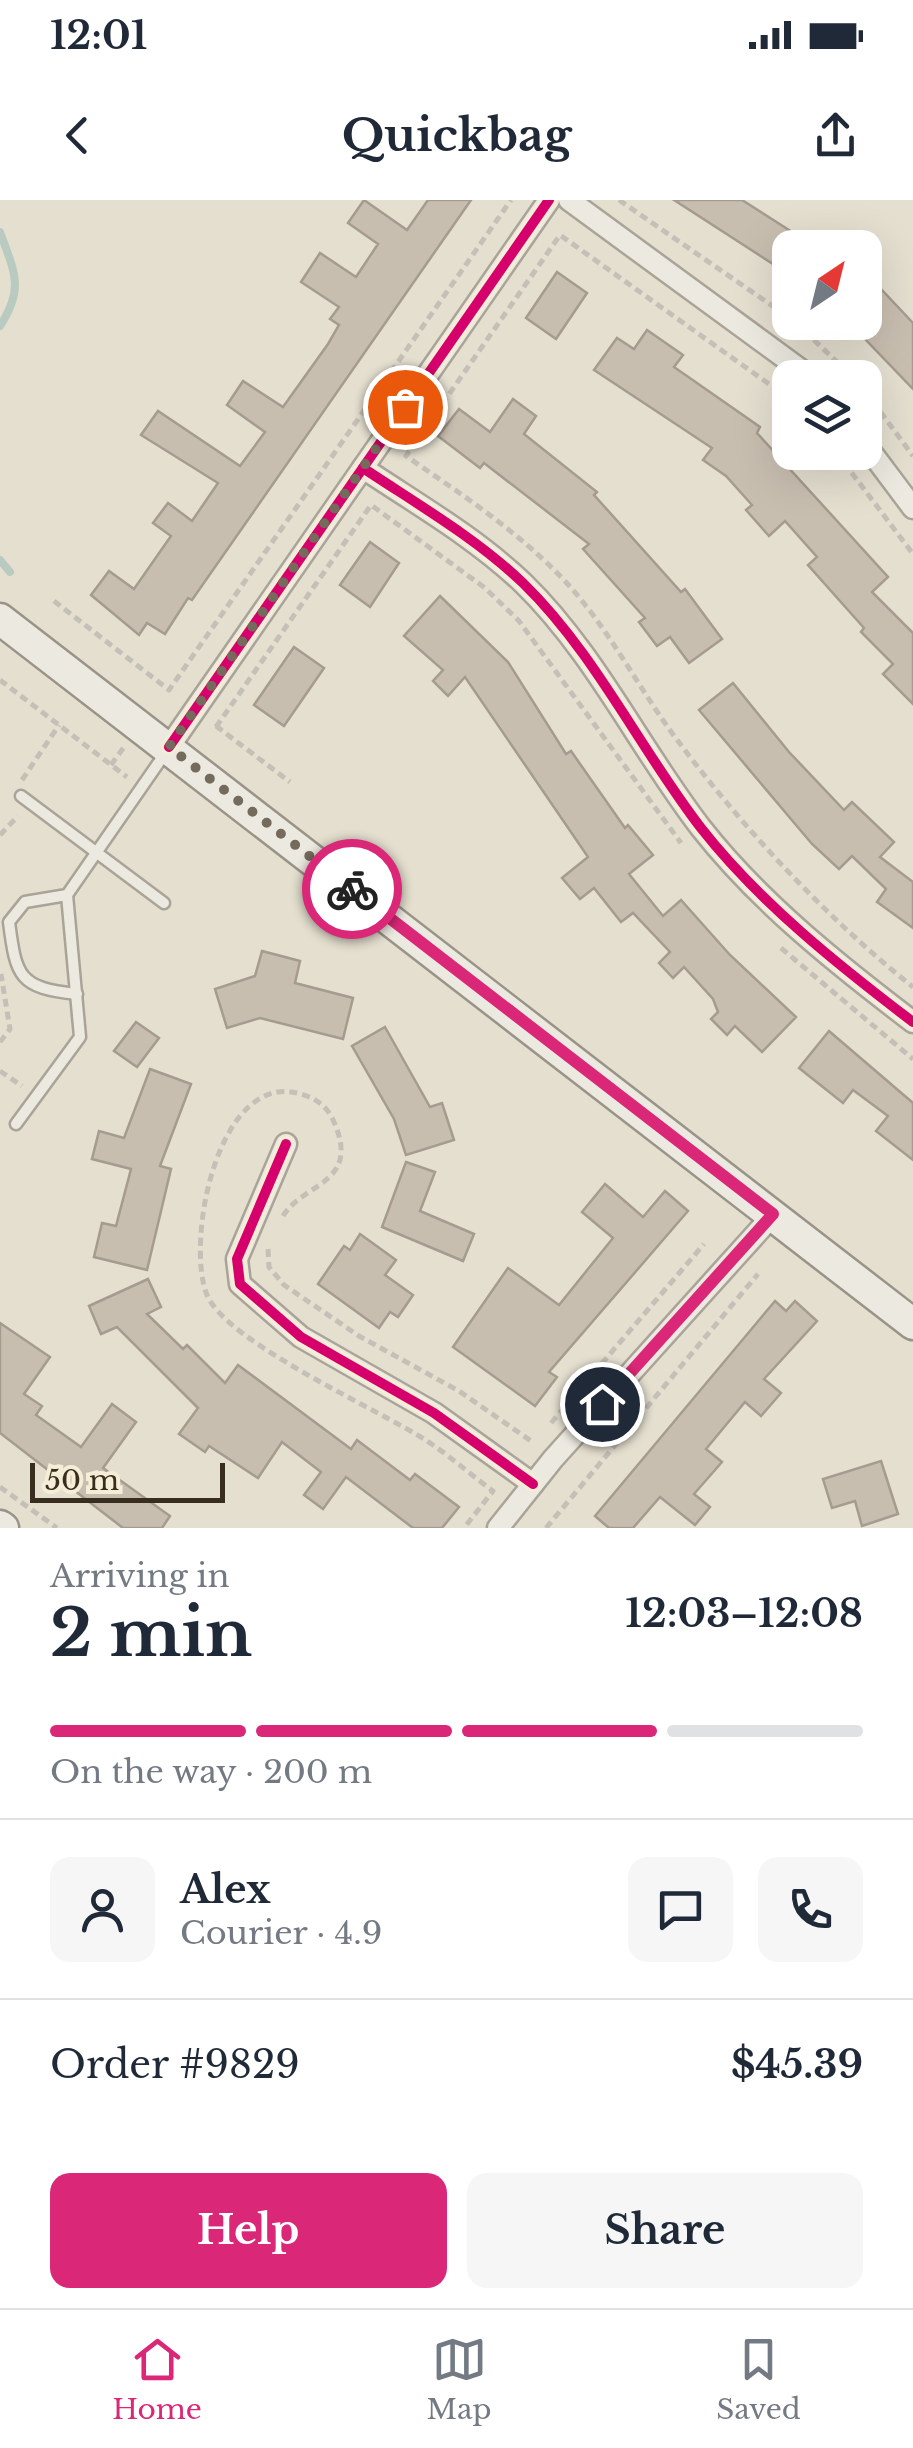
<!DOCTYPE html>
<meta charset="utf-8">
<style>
body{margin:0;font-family:"Libre Baskerville",serif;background:#f6f6f7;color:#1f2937;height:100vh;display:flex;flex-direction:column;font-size:38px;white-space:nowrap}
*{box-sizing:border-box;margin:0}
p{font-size:32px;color:#747a83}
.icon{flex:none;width:55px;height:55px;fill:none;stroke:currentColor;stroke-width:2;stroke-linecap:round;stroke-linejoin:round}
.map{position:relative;height:1328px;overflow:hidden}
.sheet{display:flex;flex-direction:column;background:#fff;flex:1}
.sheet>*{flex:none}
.needle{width:65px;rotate:35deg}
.buttons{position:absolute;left:772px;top:30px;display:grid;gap:20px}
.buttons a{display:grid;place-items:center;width:110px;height:110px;border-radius:20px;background:#fff;box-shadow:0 10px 40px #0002;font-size:50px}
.scale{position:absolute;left:30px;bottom:25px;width:195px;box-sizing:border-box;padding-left:10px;border:5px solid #392d1f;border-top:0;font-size:28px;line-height:35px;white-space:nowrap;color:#392d1f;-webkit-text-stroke:8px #f5edd5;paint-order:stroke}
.pin{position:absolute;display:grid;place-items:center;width:85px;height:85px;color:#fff;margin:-42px;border:5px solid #fff;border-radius:50%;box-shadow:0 2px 10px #0007}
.courier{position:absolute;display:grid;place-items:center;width:100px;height:100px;margin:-50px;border:8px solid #db2777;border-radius:50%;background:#fff;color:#222;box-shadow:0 2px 12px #0007}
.head em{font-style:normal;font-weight:800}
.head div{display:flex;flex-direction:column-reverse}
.head{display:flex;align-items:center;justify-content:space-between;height:170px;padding:0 50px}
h1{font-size:65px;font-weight:800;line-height:75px}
.bar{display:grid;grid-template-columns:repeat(4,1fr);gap:15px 10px;align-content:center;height:120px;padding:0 50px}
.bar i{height:12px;border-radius:8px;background:#e0e1e3}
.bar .selected{background:#db2777}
.bar p{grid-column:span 4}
.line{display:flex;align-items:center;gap:25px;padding:0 50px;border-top:2px solid #e0e1e3}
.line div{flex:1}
.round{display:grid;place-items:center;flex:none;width:105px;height:105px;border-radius:20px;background:#f6f6f7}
.action{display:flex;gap:20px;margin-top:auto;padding:20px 50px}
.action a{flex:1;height:115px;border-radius:20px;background:#db2777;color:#fff;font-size:40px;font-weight:800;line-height:115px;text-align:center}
.action a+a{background:#f6f6f7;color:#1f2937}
.status{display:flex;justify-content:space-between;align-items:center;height:70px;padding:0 50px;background:#fff;direction:ltr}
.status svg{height:28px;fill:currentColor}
header{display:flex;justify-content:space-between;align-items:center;height:130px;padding:0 50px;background:#fff;font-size:45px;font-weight:800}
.menu{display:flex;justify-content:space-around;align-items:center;height:140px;border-top:2px solid #e0e1e3;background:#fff;font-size:28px;color:#747a83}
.menu a{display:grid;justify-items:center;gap:5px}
.menu .selected{color:#db2777}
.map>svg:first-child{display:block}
</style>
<div class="status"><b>12:01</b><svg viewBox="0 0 49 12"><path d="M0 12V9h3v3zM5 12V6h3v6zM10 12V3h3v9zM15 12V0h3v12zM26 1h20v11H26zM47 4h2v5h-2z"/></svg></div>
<header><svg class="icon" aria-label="back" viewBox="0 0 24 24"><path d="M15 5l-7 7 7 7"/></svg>Quickbag<svg class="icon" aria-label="share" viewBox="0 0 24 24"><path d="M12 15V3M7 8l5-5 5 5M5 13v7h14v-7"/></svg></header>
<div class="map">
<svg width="913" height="1328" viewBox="0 0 913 1328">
<rect width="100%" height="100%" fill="#e4dfcf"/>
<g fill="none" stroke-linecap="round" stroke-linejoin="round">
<g stroke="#b9cac0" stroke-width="8">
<path d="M 0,32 C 14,71 25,88 0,126"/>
<path d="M 0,360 L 10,372"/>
</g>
</g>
<g fill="#c8beb0" stroke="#a59b8e" stroke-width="2.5">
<path d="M 364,0 L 407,30 L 428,0 L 471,0 L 192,400 L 188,398 L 165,434 L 147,423 L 139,435 L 91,395 L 109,371 L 134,389 L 171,336 L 153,323 L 168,303 L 192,321 L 218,283 L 141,235 L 158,211 L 240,266 L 265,232 L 227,205 L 243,181 L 283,207 L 328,144 L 339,125 L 330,119 L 339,107 L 301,82 L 320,53 L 356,77 L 378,44 L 348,23 Z"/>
<path d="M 674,0 L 742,0 L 817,48 L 790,48 L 790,75 Z"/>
<path d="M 557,72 L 587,93 L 556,139 L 526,118 Z"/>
<path d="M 865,72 L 913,123 L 913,189 L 865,139 Z"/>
<path d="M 647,130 L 683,155 L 674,167 L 760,227 L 757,233 L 888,377 L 872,392 L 913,433 L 913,504 L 883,474 L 893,464 L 861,432 L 864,428 L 808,365 L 817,357 L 785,321 L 769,336 L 746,310 L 752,305 L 726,276 L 703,260 L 712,248 L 594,170 L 617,138 L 634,149 Z"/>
<path d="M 513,199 L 536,216 L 524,234 L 597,292 L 594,295 L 681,392 L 685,389 L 722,439 L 689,463 L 670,437 L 657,446 L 639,422 L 645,418 L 583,349 L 589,344 L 484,263 L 480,268 L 438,236 L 459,209 L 490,232 Z"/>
<path d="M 370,342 L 399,363 L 370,407 L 340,385 Z"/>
<path d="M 440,396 L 508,462 L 566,554 L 571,551 L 625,628 L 628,625 L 653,655 L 629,674 L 663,716 L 681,700 L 730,755 L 796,817 L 762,852 L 735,826 L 727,835 L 711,819 L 718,812 L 713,799 L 684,767 L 673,778 L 659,763 L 670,752 L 633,713 L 621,722 L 594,688 L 580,699 L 562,678 L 588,657 L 465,477 L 448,496 L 433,481 L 443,470 L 404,436 Z"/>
<path d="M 294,447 L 324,468 L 284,526 L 254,505 Z"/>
<path d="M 733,483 L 789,552 L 844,610 L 852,602 L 894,642 L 880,657 L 913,682 L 913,728 L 877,702 L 886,689 L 852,656 L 839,669 L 812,644 L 699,510 Z"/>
<path d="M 262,751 L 300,761 L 295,783 L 353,798 L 343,839 L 260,818 L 227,828 L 215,789 L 255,776 Z"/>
<path d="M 136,822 L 159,838 L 137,867 L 114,851 Z"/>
<path d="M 385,827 L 430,907 L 442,903 L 454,940 L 406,955 L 394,919 L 352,846 Z"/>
<path d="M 829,831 L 913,903 L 913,960 L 876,931 L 888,916 L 853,890 L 843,903 L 799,868 Z"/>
<path d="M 150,869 L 191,884 L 160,966 L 171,969 L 147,1070 L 94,1057 L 102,1023 L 116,1026 L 131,969 L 92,959 L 99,931 L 124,938 Z"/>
<path d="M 406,962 L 435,972 L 420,1011 L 474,1034 L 463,1061 L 382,1027 Z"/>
<path d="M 605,984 L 643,1017 L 665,991 L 688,1011 L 549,1172 L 557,1177 L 535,1206 L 453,1147 L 508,1068 L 559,1105 L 613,1038 L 582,1012 Z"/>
<path d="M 360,1034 L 396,1060 L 385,1075 L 413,1095 L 398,1117 L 390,1112 L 379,1128 L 318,1084 L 344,1046 L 350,1050 Z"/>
<path d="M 148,1079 L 161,1107 L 147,1114 L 183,1149 L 187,1145 L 225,1183 L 238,1165 L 351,1249 L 357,1240 L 410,1280 L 415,1274 L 459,1307 L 442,1328 L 413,1328 L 346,1277 L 323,1309 L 304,1295 L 321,1272 L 282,1242 L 258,1278 L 209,1246 L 205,1252 L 179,1234 L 198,1208 L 117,1127 L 101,1134 L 89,1106 Z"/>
<path d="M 775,1101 L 786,1111 L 795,1101 L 817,1121 L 764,1179 L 781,1193 L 761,1216 L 745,1202 L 706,1249 L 722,1262 L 694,1294 L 710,1307 L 695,1325 L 660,1297 L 633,1328 L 609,1328 L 595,1316 Z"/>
<path d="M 0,1123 L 50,1157 L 24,1194 L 42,1206 L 36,1215 L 81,1247 L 112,1204 L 136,1222 L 103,1268 L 170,1316 L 162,1328 L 123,1328 L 0,1233 Z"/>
<path d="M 881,1261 L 898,1314 L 862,1326 L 855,1301 L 832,1308 L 823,1279 Z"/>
</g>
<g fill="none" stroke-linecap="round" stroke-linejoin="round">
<g stroke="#aaa498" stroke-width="15">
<g id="lane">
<path d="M 21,596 L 164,703"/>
<path d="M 77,794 C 19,788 16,777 9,722 L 25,702 L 67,695 L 166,552"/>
<path d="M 16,924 L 80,837 L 67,695"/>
</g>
</g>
<g stroke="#aaa498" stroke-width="25">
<g id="street">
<path d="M 569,0 L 812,178"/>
<path d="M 865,244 L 913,308"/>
<path d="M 363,268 C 417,304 476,338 523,383 C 595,453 640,549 701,628 C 759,702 838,765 913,822"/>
<path d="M 169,547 L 549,0"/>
<path d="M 286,944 L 237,1059 L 240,1084 L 301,1137 L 434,1213 L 533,1284"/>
<path d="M 498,1328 L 553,1259 L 773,1015"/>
</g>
</g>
<g stroke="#999388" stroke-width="35">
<g id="secondary">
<path d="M 0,419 L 913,1124"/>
<path d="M 0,1326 L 3,1328"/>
</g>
</g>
<g stroke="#c5c0b7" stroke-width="5" stroke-dasharray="8 5" stroke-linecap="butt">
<path d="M 619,0 L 790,118"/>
<path d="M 795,122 L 854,178"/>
<path d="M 865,191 L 913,256"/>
<path d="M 790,199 L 560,35 L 406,256 C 461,294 516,330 562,378 C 606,424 635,482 672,533 C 740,625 824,716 913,787"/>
<path d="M 836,252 L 913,354"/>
<path d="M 54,401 L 169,490 L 511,0"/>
<path d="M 0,480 L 127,577"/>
<path d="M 216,526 L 290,582"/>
<path d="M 216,527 L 371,305 L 485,388 L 519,421 L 681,643"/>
<path d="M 111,565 L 124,547"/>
<path d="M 22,580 L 59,525"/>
<path d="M 0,635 L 18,616"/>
<path d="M 781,748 L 913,859"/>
<path d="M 0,842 L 10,829 L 1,774"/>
<path d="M 0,871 L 22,886"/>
<path d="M 283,1016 C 304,982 361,984 334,922 C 327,906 317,899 301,894 C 218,869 185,1041 207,1095 C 227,1143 380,1210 427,1241 C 450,1256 471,1275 493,1291 L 464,1328"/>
<path d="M 268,1049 L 269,1067 L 284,1085 L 359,1136 L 459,1191 L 534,1243"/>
<path d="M 551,1223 L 704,1044"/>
<path d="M 0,1287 L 57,1328"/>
<path d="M 546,1328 L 758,1074"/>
</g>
<use href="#lane" stroke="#ece9e0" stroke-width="10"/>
<use href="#street" stroke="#ece9e0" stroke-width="20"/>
<use href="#secondary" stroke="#ece9e0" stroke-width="30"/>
<g stroke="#f5edd5" stroke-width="16">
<g id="cycleway">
<path d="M 363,268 C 417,304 476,338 523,383 C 595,453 640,549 701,628 C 759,702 838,765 913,822"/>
<path d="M 169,547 L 549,0"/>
<path d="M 286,944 L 237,1059 L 240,1084 L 301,1137 L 434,1213 L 533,1284"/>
</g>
</g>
<use href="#cycleway" stroke="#d6006c" stroke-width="10"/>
</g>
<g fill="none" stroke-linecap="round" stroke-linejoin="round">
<path stroke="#756b5d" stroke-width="10" stroke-dasharray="0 18" d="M 352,689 L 169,547 L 405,207"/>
<path stroke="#db2777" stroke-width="12" d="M 352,689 L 773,1014 L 602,1204"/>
</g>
</svg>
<div class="buttons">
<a><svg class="needle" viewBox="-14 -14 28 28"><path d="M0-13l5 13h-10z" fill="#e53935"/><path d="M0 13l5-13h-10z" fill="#747a83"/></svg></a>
<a><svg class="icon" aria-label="layers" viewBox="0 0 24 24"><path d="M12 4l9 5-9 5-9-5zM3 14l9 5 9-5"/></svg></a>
</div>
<div class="scale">50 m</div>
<div class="pin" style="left:405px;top:207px;background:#ea580c"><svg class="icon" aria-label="bag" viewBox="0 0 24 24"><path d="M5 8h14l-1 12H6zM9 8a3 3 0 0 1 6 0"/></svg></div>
<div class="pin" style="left:602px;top:1204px;background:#1f2937"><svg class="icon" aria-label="home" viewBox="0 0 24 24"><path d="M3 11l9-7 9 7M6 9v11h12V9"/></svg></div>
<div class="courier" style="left:352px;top:689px"><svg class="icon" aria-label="bike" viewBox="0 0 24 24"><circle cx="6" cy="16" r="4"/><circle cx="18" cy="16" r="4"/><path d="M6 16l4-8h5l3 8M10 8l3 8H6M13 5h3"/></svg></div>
</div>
<section class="sheet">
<div class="head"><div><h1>2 min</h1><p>Arriving in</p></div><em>12:03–12:08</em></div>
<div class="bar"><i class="selected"></i><i class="selected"></i><i class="selected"></i><i></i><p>On the way · 200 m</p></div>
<div class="line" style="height:180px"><a class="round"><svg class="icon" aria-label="person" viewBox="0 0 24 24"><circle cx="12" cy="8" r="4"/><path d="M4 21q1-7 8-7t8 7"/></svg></a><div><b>Alex</b><p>Courier · 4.9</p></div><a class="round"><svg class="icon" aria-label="chat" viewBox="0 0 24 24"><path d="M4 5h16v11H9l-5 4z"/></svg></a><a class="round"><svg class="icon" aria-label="phone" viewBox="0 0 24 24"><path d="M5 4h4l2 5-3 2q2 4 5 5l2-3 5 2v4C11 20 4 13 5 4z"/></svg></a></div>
<div class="line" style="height:130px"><div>Order #9829</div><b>$45.39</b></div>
<div class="action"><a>Help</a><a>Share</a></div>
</section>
<nav class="menu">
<a class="selected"><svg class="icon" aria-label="home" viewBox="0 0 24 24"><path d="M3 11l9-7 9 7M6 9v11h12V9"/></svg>Home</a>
<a><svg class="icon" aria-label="map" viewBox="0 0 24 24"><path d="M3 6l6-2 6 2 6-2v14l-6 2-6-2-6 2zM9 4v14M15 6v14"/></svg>Map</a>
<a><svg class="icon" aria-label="saved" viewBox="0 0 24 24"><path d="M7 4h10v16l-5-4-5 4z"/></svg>Saved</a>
</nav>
